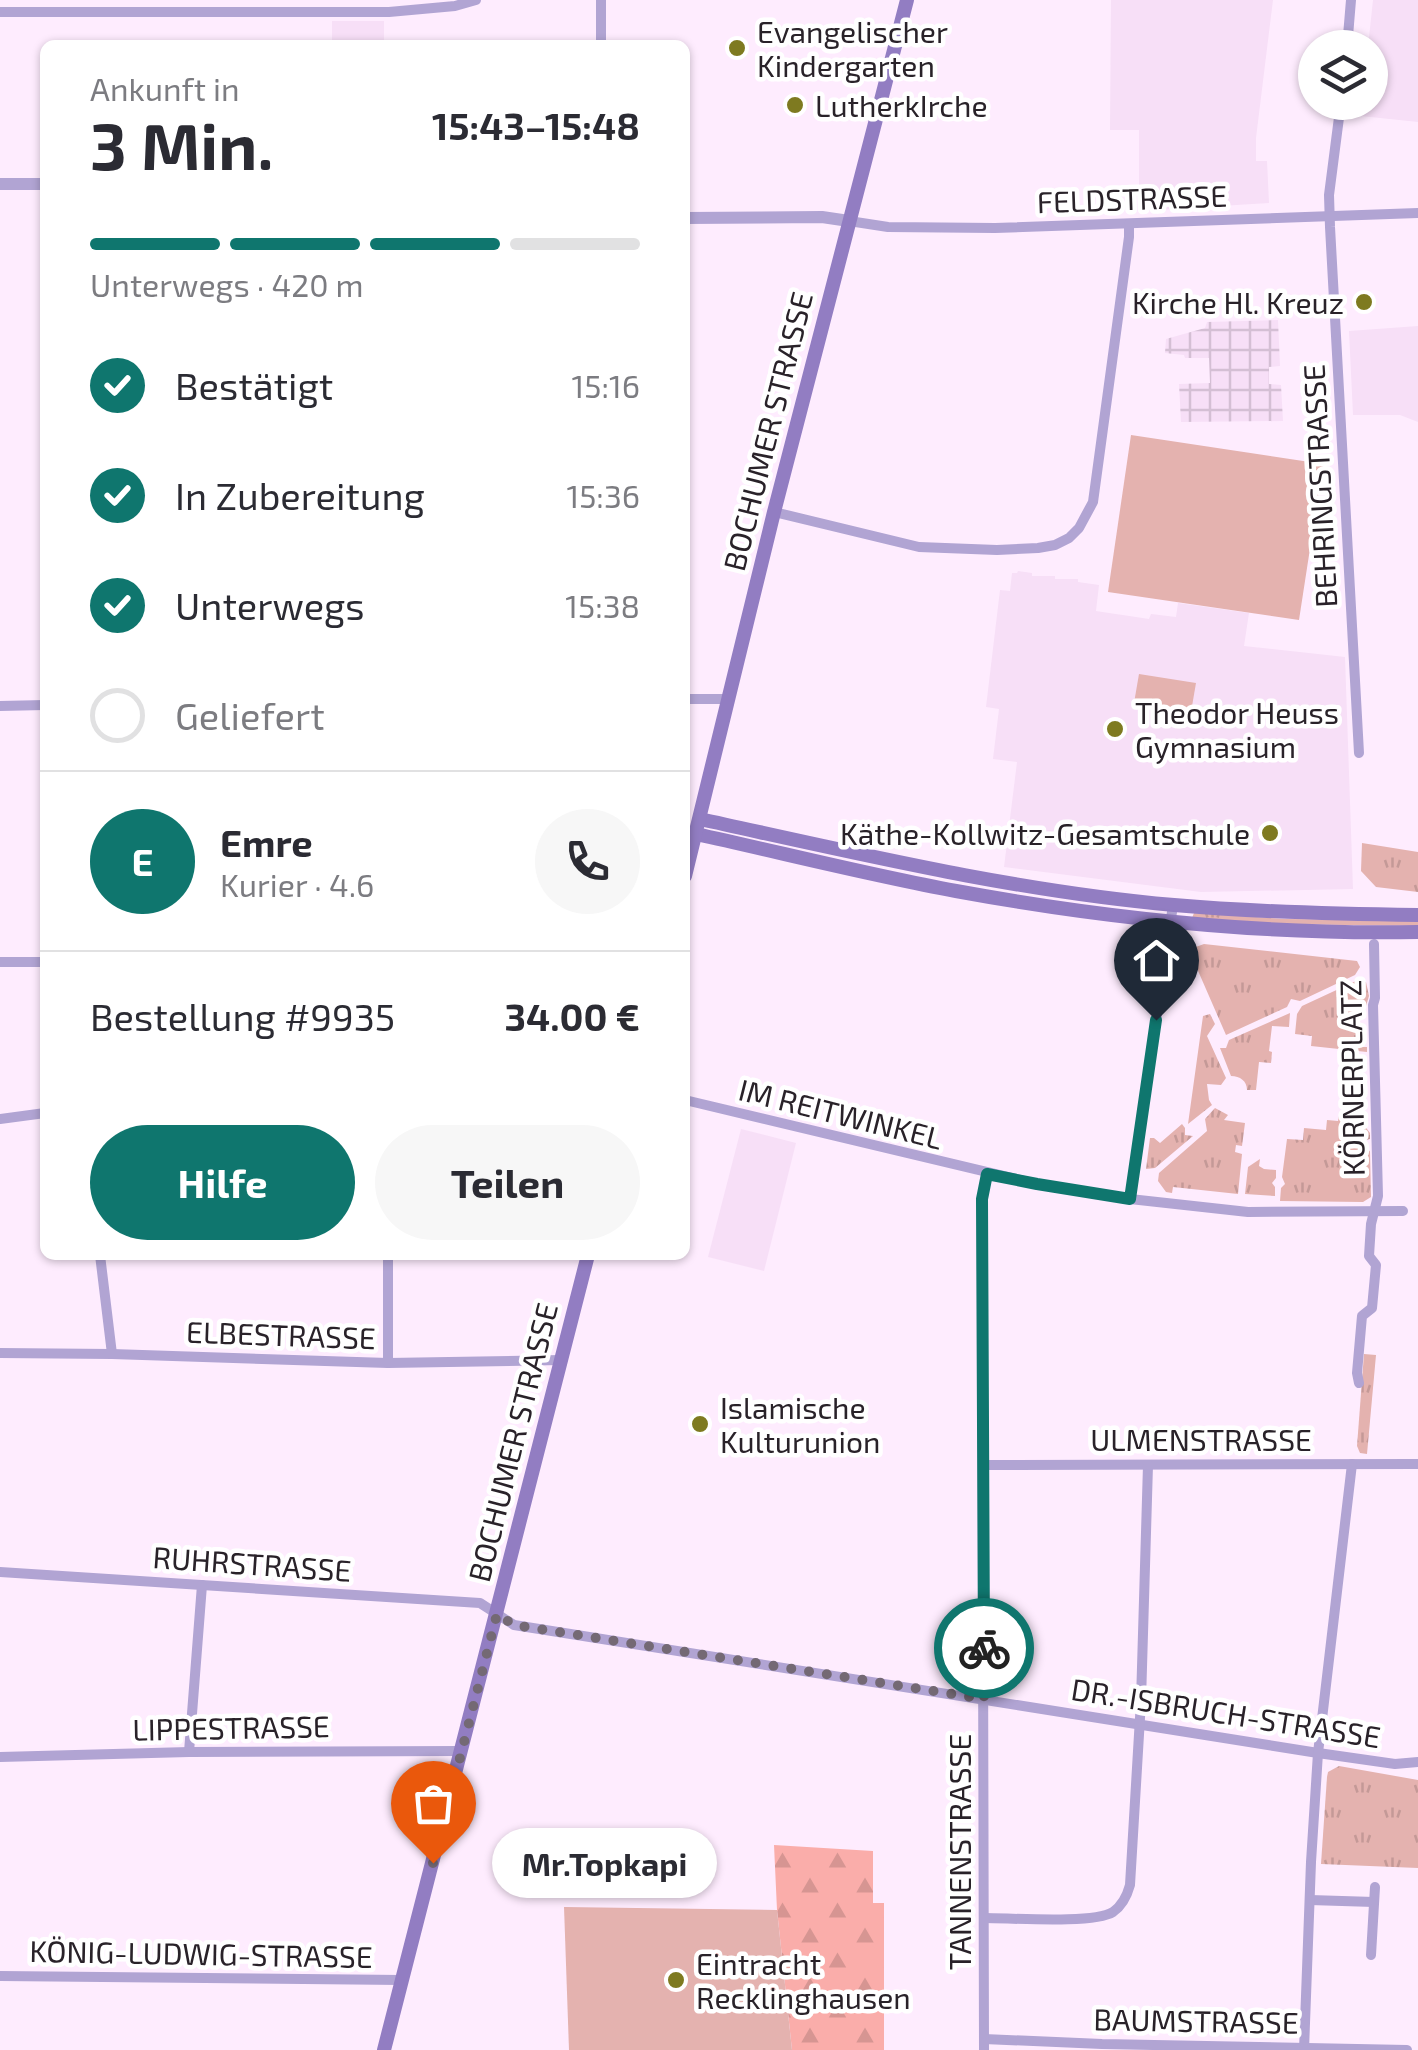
<!DOCTYPE html>
<html lang="de">
<meta charset="utf-8">
<style>
body{margin:0;font-family:"Exo 2",sans-serif;background:#f7f7f7;color:#2b2b33;height:100vh;display:flex;flex-direction:column;font-size:38px;white-space:nowrap}
*{box-sizing:border-box;margin:0}
p{font-size:32px;color:#7c7c81}
.icon{flex:none;width:55px;height:55px;fill:none;stroke:currentColor;stroke-width:2;stroke-linecap:round;stroke-linejoin:round}
.map{position:relative;flex:1;overflow:hidden}
.sheet{position:absolute;left:40px;top:40px;width:650px;height:1220px;display:flex;flex-direction:column;background:#fff;border-radius:15px;box-shadow:0 2px 8px #0004}
.sheet>*{flex:none}
.fabs{position:absolute;left:1298px;top:30px;display:grid;gap:20px}
.fabs a{display:grid;place-items:center;width:90px;height:90px;border-radius:50%;background:#fff;box-shadow:0 2px 8px #0004;font-size:50px}
.pin{position:absolute;display:grid;place-items:center;width:85px;height:85px;color:#fff;margin:-102px -42px;border-radius:50% 50% 50% 0;rotate:-45deg;box-shadow:0 0 10px #0007}
.pin .icon{rotate:45deg}
.courier{position:absolute;display:grid;place-items:center;width:100px;height:100px;margin:-50px;border:8px solid #0f766e;border-radius:50%;background:#fff;color:#222;box-shadow:0 2px 12px #0007}
.bubble{position:absolute;height:70px;border-radius:35px;background:#fff;box-shadow:0 2px 8px #0004;font-size:32px;font-weight:700;line-height:70px;text-align:center}
.summary em{font-style:normal;font-weight:700}
.summary div{display:flex;flex-direction:column-reverse}
.summary{display:flex;align-items:center;justify-content:space-between;height:170px;padding:0 50px}
h1{font-size:65px;font-weight:700;line-height:75px}
.bar{display:grid;grid-template-columns:repeat(4,1fr);gap:15px 10px;align-content:center;height:120px;padding:0 50px}
.bar i{height:12px;border-radius:8px;background:#e1e1e2}
.bar .active{background:#0f766e}
.bar p{grid-column:span 4}
.line{display:flex;align-items:center;gap:25px;padding:0 50px;border-top:2px solid #e1e1e2}
.line div{flex:1}
.round{display:grid;place-items:center;flex:none;width:105px;height:105px;border-radius:52px;background:#f7f7f7}
ol{padding:0 50px;list-style:none}
li{display:flex;align-items:center;gap:30px;height:110px}
li p{margin-inline-start:auto}
li .icon{padding:10px;border-radius:50%;background:#0f766e;color:#fff;stroke-width:4}
li:last-child{color:#7c7c81}
li i{width:55px;height:55px;border:5px solid #e1e1e2;border-radius:50%}
.cta{display:flex;gap:20px;margin-top:auto;padding:20px 50px}
.cta a{flex:1;height:115px;border-radius:60px;background:#0f766e;color:#fff;font-size:40px;font-weight:700;line-height:115px;text-align:center}
.cta a+a{background:#f7f7f7;color:#2b2b33}
.map>svg:first-child{display:block}
</style>
<div class="map">
<svg width="1418" height="2050" viewBox="0 0 1418 2050">
<defs>
<pattern id="industrial-grid" width="8" height="8" patternUnits="userSpaceOnUse" patternTransform="scale(2.5)"><rect width="8" height="8" fill="#f7dff7"/><path d="M0 4h8M4 0v8" fill="none" stroke="#d4bfd4"/></pattern>
<pattern id="grass-tufts" width="24" height="20" patternUnits="userSpaceOnUse" patternTransform="scale(2.5)"><rect width="24" height="20" fill="#e4b2af"/><path d="M3 7l-1-3M5 7V3M7 7l1-3M15 17l-1-3M17 17v-4M19 17l1-3" fill="none" stroke="#c49997"/></pattern>
<pattern id="forest-firs" width="22" height="20" patternUnits="userSpaceOnUse" patternTransform="scale(2.5)"><rect width="22" height="20" fill="#faadaa"/><path d="M5 1l3.5 6h-7zM16 11l3.5 6h-7z" fill="#d69592"/></pattern>
</defs>
<rect width="100%" height="100%" fill="#feecfe"/>
<g fill="#f7dff7">
<path d="M 1111,0 L 1273,0 L 1256,138 L 1256,161 L 1267,161 L 1269,203 L 1139,211 L 1139,130 L 1110,130 Z"/>
<path d="M 1373,0 L 1418,0 L 1418,122 L 1361,116 L 1363,103 L 1370,102 L 1368,47 Z"/>
<rect x="332" y="21" width="52" height="24"/>
<path d="M 1418,326 L 1418,422 L 1400,415 L 1353,415 L 1349,331 Z"/>
<path d="M 1018,571 L 1032,573 L 1032,576 L 1055,576 L 1055,579 L 1078,579 L 1078,582 L 1099,585 L 1096,611 L 1149,619 L 1151,614 L 1176,617 L 1178,603 L 1249,613 L 1244,646 L 1345,657 L 1353,889 L 1201,892 L 1004,867 L 1017,762 L 993,759 L 999,709 L 986,707 L 1000,590 L 1010,591 L 1012,573 L 1017,573 Z"/>
<path d="M 741,1129 L 796,1143 L 764,1271 L 708,1257 Z"/>
</g>
<path fill="url(#industrial-grid)" d="M 1278,320 L 1280,366 L 1269,367 L 1269,384 L 1281,385 L 1283,421 L 1181,422 L 1179,384 L 1210,383 L 1209,358 L 1185,358 L 1184,355 L 1165,353 L 1166,339 L 1205,328 L 1207,322 Z"/>
<g fill="url(#grass-tufts)">
<path d="M 1362,843 L 1418,852 L 1418,892 L 1376,887 L 1361,871 Z"/>
<path d="M 1194,913 L 1286,919 L 1418,920 L 1418,926 L 1272,924 L 1192,918 Z"/>
<path d="M 1204,944 L 1357,961 L 1360,967 L 1355,975 L 1300,1001 L 1291,999 L 1287,1007 L 1226,1035 L 1192,957 L 1193,948 Z"/>
<path d="M 1358,980 L 1366,982 L 1369,996 L 1366,1006 L 1358,1007 L 1358,1047 L 1367,1047 L 1367,1052 L 1311,1046 L 1312,1036 L 1295,1034 L 1297,1014 L 1302,1006 Z"/>
<path d="M 1290,1013 L 1289,1027 L 1272,1026 L 1269,1051 L 1272,1052 L 1271,1063 L 1259,1062 L 1256,1090 L 1247,1090 C 1247,1081 1240,1076 1231,1076 L 1220,1048 L 1226,1048 L 1229,1040 Z"/>
<path d="M 1210,1014 L 1215,1024 L 1207,1036 L 1226,1078 L 1221,1085 L 1207,1084 L 1209,1100 L 1212,1105 L 1188,1124 L 1203,1016 Z"/>
<path d="M 1215,1108 L 1228,1115 L 1224,1120 L 1245,1123 L 1242,1146 L 1236,1145 L 1235,1152 L 1242,1154 L 1238,1194 L 1173,1187 L 1172,1193 L 1166,1192 L 1158,1181 L 1159,1173 L 1207,1131 L 1205,1119 Z"/>
<path d="M 1339,1116 L 1358,1117 L 1370,1133 L 1370,1139 L 1359,1142 L 1359,1146 L 1370,1151 L 1371,1197 L 1363,1202 L 1280,1201 L 1281,1188 L 1285,1184 L 1282,1177 L 1287,1139 L 1303,1140 L 1304,1128 L 1326,1130 L 1327,1120 L 1338,1121 Z"/>
<path d="M 1182,1124 L 1185,1128 L 1185,1135 L 1193,1136 L 1155,1168 L 1146,1169 L 1150,1138 L 1154,1138 L 1160,1143 Z"/>
<path d="M 1260,1159 L 1259,1166 L 1264,1169 L 1276,1170 L 1276,1178 L 1272,1183 L 1275,1187 L 1275,1196 L 1245,1194 L 1248,1167 Z"/>
<path d="M 1364,1354 L 1376,1355 L 1367,1454 L 1360,1453 L 1357,1446 Z"/>
<path d="M 1339,1766 L 1418,1780 L 1418,1868 L 1321,1864 L 1327,1777 L 1328,1772 Z"/>
</g>
<path fill="url(#forest-firs)" d="M 774,1845 L 873,1851 L 873,1903 L 884,1903 L 884,2050 L 792,2050 L 777,1910 Z"/>
<g fill="#e4b2af">
<path d="M 1131,435 L 1323,464 L 1299,620 L 1108,592 Z"/>
<path d="M 1139,674 L 1196,683 L 1191,712 L 1134,703 Z"/>
<path d="M 564,1907 L 777,1910 L 792,2050 L 569,2050 Z"/>
</g>
<g fill="none" stroke-linecap="round" stroke-linejoin="round">
<g stroke="#b1a4d3" stroke-width="10">
<path d="M 0,12 L 389,12 L 455,6 L 476,0"/>
<path d="M 601,45 L 601,0"/>
<path d="M 1347,48 L 1351,0"/>
<path d="M 1341,102 L 1329,195 L 1330,227 L 1359,753"/>
<path d="M 849,221 L 888,227 L 995,228 L 1418,213"/>
<path d="M 774,512 L 919,547 L 997,550 L 1038,548 L 1055,545 L 1069,538 L 1079,528 L 1093,502 L 1129,237 L 1129,224"/>
<path d="M 685,699 L 728,699"/>
<path d="M 0,706 L 45,705"/>
<path d="M 0,962 L 45,962"/>
<path d="M 685,1100 L 1037,1184 L 1130,1199 L 1248,1212 L 1403,1211"/>
<path d="M 0,1119 L 45,1113"/>
<path d="M 1130,1199 L 1173,905"/>
<path d="M 100,1255 L 112,1354"/>
<path d="M 0,1353 L 112,1354 L 388,1363 L 561,1360"/>
<path d="M 388,1363 L 388,1255"/>
<path d="M 1359,1383 L 1357,1373 L 1362,1316 L 1372,1308 L 1376,1265 L 1369,1256 L 1371,1224 L 1378,1196 L 1373,1005 L 1375,998 L 1374,944"/>
<path d="M 984,1465 L 1418,1464"/>
<path d="M 0,1572 L 480,1603 L 514,1625 L 1318,1753 L 1395,1764 L 1418,1762"/>
<path d="M 189,1752 L 202,1585"/>
<path d="M 0,1757 L 189,1752 L 462,1751"/>
<path d="M 1310,1900 L 1374,1902"/>
<path d="M 985,1918 C 1011,1918 1094,1924 1113,1912 C 1123,1905 1127,1896 1130,1885 L 1141,1701 L 1148,1465"/>
<path d="M 1371,1955 L 1375,1887"/>
<path d="M 0,1976 L 402,1980"/>
<path d="M 984,2039 L 1102,2044 L 1407,2050"/>
<path d="M 984,2050 L 982,1199 L 987,1174"/>
<path d="M 1304,2050 L 1311,1862 L 1318,1753 L 1352,1464"/>
</g>
<g stroke="#b1a4d3" stroke-width="12">
<path d="M 0,184 L 45,184"/>
<path d="M 685,218 L 822,217 L 849,221"/>
</g>
<g stroke="#927dc2" stroke-width="14">
<path d="M 700,819 C 856,853 1014,891 1174,905 C 1255,912 1336,914 1418,915"/>
<path d="M 696,834 C 783,853 869,875 956,891 C 1109,919 1263,935 1418,932"/>
<path d="M 685,876 L 774,512 L 907,0"/>
<path d="M 384,2050 L 588,1255"/>
</g>
</g>
<g fill="none" stroke-linecap="round" stroke-linejoin="round">
<path stroke="#746974" stroke-width="10" stroke-dasharray="0 18" d="M 433,1863 L 497,1614 L 514,1625 L 984,1699 L 984,1648"/>
<path stroke="#0f766e" stroke-width="12" d="M 984,1648 L 982,1199 L 987,1174 L 1037,1184 L 1130,1199 L 1156,1020"/>
</g>
<g fill="#7e7a20" stroke="#fff" stroke-width="4">
<circle cx="737" cy="48" r="10"/>
<circle cx="795" cy="105" r="10"/>
<circle cx="1364" cy="302" r="10"/>
<circle cx="1115" cy="729" r="10"/>
<circle cx="1270" cy="833" r="10"/>
<circle cx="700" cy="1424" r="10"/>
<circle cx="676" cy="1980" r="10"/>
</g>
<g text-anchor="middle" dominant-baseline="central" stroke-width="9" stroke-linejoin="round" paint-order="stroke">
<g font-size="30" fill="#292229" stroke="#fff" text-anchor="start">
<text x="757" y="31">Evangelischer<tspan x="757" dy="34">Kindergarten</tspan></text>
<text x="815" y="105">LutherkIrche</text>
<text x="1344" y="302" text-anchor="end">Kirche Hl. Kreuz</text>
<text x="1135" y="712">Theodor Heuss<tspan x="1135" dy="34">Gymnasium</tspan></text>
<text x="1250" y="833" text-anchor="end">Käthe-Kollwitz-Gesamtschule</text>
<text x="720" y="1407">Islamische<tspan x="720" dy="34">Kulturunion</tspan></text>
<text x="696" y="1963">Eintracht<tspan x="696" dy="34">Recklinghausen</tspan></text>
</g>
<g font-size="30" fill="#292229" stroke="#fff">
<text transform="translate(1132 198) rotate(-2)">FELDSTRASSE</text>
<text transform="translate(767 431) rotate(-76)">BOCHUMER STRASSE</text>
<text transform="translate(1319 486) rotate(-93)">BEHRINGSTRASSE</text>
<text transform="translate(1351 1078) rotate(-91)">KÖRNERPLATZ</text>
<text transform="translate(841 1113) rotate(14)">IM REITWINKEL</text>
<text transform="translate(281 1334) rotate(2)">ELBESTRASSE</text>
<text x="1201" y="1439">ULMENSTRASSE</text>
<text transform="translate(512 1442) rotate(-76)">BOCHUMER STRASSE</text>
<text transform="translate(252 1563) rotate(4)">RUHRSTRASSE</text>
<text transform="translate(1226 1712) rotate(9)">DR.-ISBRUCH-STRASSE</text>
<text transform="translate(231 1727) rotate(-1)">LIPPESTRASSE</text>
<text transform="translate(959 1852) rotate(-90)">TANNENSTRASSE</text>
<text transform="translate(201 1953) rotate(1)">KÖNIG-LUDWIG-STRASSE</text>
<text transform="translate(1196 2020) rotate(1)">BAUMSTRASSE</text>
</g>
</g>
</svg>
<div class="fabs">
<a><svg class="icon" aria-label="layers" viewBox="0 0 24 24"><path d="M12 4l9 5-9 5-9-5zM3 14l9 5 9-5"/></svg></a>
</div>
<div class="pin" style="left:433px;top:1863px;background:#ea580c"><svg class="icon" aria-label="bag" viewBox="0 0 24 24"><path d="M5 8h14l-1 12H6zM9 8a3 3 0 0 1 6 0"/></svg></div>
<div class="pin" style="left:1156px;top:1020px;background:#1f2937"><svg class="icon" aria-label="home" viewBox="0 0 24 24"><path d="M3 11l9-7 9 7M6 9v11h12V9"/></svg></div>
<div class="courier" style="left:984px;top:1648px"><svg class="icon" aria-label="bike" viewBox="0 0 24 24"><circle cx="6" cy="16" r="4"/><circle cx="18" cy="16" r="4"/><path d="M6 16l4-8h5l3 8M10 8l3 8H6M13 5h3"/></svg></div>
<div class="bubble" style="left:492px;top:1828px;width:225px">Mr.Topkapi</div>
<section class="sheet">
<div class="summary"><div><h1>3 Min.</h1><p>Ankunft in</p></div><em>15:43–15:48</em></div>
<div class="bar"><i class="active"></i><i class="active"></i><i class="active"></i><i></i><p>Unterwegs · 420 m</p></div>
<ol>
<li><svg class="icon" aria-label="check" viewBox="0 0 24 24"><path d="M5 12l5 5 9-10"/></svg>Bestätigt<p>15:16</p></li>
<li><svg class="icon" aria-label="check" viewBox="0 0 24 24"><path d="M5 12l5 5 9-10"/></svg>In Zubereitung<p>15:36</p></li>
<li><svg class="icon" aria-label="check" viewBox="0 0 24 24"><path d="M5 12l5 5 9-10"/></svg>Unterwegs<p>15:38</p></li>
<li><i></i>Geliefert</li>
</ol>
<div class="line" style="height:180px"><b class="round" style="background:#0f766e;color:#fff">E</b><div><b>Emre</b><p>Kurier · 4.6</p></div><a class="round"><svg class="icon" aria-label="phone" viewBox="0 0 24 24"><path d="M5 4h4l2 5-3 2q2 4 5 5l2-3 5 2v4C11 20 4 13 5 4z"/></svg></a></div>
<div class="line" style="height:130px"><div>Bestellung #9935</div><b>34.00 €</b></div>
<div class="cta"><a>Hilfe</a><a>Teilen</a></div>
</section>
</div>
